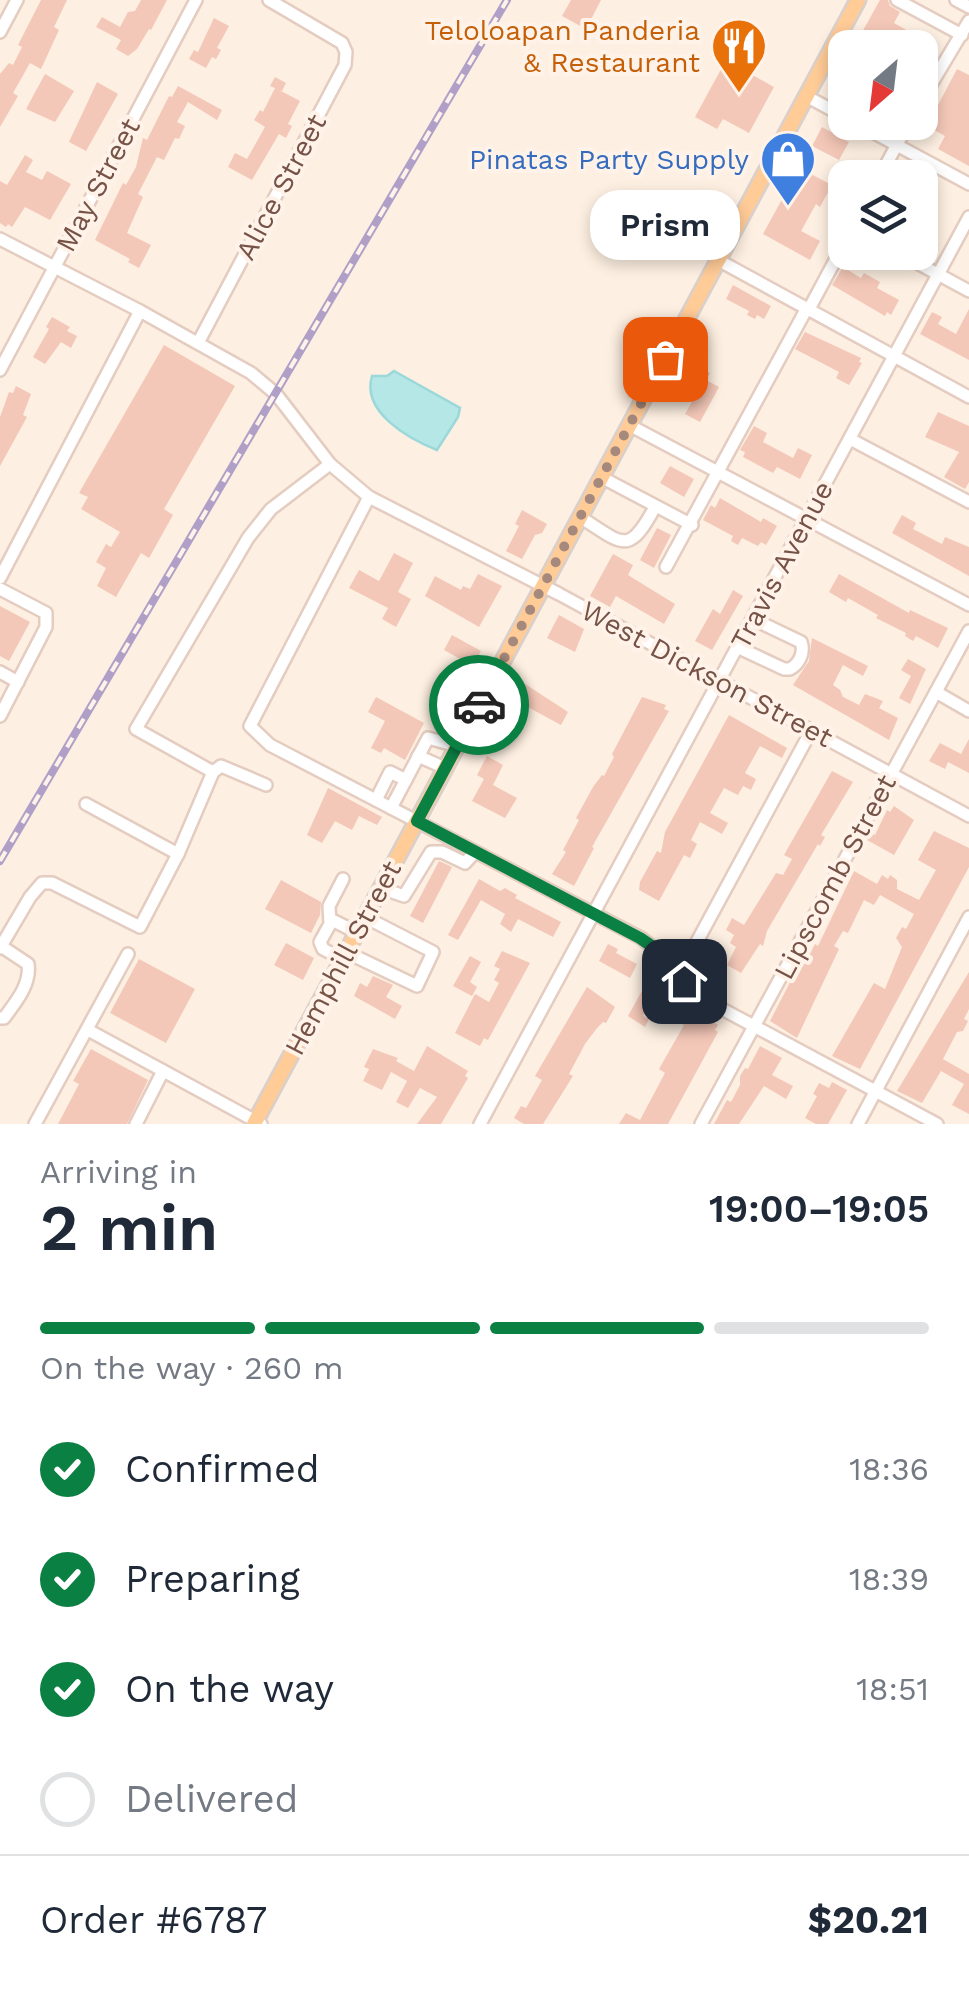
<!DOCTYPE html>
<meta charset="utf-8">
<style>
body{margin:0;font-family:"Work Sans",sans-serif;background:#f6f6f7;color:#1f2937;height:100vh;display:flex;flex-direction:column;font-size:38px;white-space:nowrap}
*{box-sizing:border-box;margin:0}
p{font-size:32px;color:#747a83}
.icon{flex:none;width:55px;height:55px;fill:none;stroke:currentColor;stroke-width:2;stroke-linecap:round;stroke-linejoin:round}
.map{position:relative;height:1124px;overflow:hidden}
.details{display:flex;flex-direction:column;background:#fff;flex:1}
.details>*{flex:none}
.needle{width:65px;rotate:208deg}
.fabs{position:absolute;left:828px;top:30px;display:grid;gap:20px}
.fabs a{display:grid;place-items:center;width:110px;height:110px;border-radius:20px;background:#fff;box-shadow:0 5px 15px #0003;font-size:50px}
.pin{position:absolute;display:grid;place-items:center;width:85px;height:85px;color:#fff;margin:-42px;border-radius:20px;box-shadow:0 5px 15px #0006}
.courier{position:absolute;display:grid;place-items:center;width:100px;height:100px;margin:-50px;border:8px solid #0b8043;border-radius:50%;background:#fff;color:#222;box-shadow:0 2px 12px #0007}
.bubble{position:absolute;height:70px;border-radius:30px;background:#fff;box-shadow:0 5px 15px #0003;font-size:32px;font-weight:600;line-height:70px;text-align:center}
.overview em{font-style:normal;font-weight:600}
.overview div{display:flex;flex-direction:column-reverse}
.overview{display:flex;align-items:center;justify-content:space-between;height:170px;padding:0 40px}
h1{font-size:65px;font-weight:600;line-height:75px}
.bar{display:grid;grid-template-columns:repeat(4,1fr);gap:15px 10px;align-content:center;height:120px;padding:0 40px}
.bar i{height:12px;border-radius:8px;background:#e0e1e3}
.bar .selected{background:#0b8043}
.bar p{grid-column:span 4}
.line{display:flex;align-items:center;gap:25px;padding:0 40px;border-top:2px solid #e0e1e3}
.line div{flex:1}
ol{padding:0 40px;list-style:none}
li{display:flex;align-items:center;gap:30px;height:110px}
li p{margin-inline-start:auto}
li .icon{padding:10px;border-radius:50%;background:#0b8043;color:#fff;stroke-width:4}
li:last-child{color:#747a83}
li i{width:55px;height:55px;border:5px solid #e0e1e3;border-radius:50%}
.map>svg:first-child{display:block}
</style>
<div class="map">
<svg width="969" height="1124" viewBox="0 0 969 1124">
<rect width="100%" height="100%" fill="#fdefe1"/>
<path fill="#b5e7e7" stroke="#9bd8da" stroke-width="2.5" d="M 394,371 L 460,408 L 458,417 L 437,450 C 409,439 361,412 372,376 L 387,376 Z"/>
<g fill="#f4c8b8">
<path d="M 41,0 L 67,0 L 54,27 L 59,30 L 41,69 L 30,63 L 13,93 L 18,96 L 0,127 L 0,74 L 9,63 L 13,65 L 22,47 L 18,45 Z"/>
<path d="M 141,0 L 167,0 L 151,30 L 149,29 L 137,49 L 128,56 L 116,49 L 121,40 L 96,27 L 102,17 L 120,27 L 128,12 L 135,11 Z"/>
<path d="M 571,0 L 601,0 L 586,29 L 562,16 Z"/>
<path d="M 880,0 L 888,0 L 890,6 L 900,12 L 894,23 L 910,32 L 902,48 L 885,48 L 861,34 Z"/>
<path d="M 214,18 L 229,26 L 217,48 L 221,50 L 216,59 L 212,57 L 206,68 L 189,59 L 194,50 L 198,52 Z"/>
<path d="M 726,60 L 774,87 L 749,133 L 723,119 L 717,129 L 695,117 Z"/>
<path d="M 957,69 L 969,75 L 969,166 L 938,149 L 945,136 L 927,126 Z"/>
<path d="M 45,74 L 74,91 L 55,122 L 26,109 Z"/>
<path d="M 275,77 L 286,83 L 282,91 L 279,90 L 300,101 L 288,124 L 292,126 L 286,138 L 279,134 L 252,180 L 228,167 L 235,153 L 247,159 L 265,127 L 254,120 L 260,110 L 263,112 L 275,88 L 270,86 Z"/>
<path d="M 97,82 L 118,94 L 86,151 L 69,142 Z"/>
<path d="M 178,86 L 222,110 L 217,120 L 188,102 L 177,122 L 185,126 L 179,139 L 175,138 L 164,160 L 157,157 L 138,194 L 143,197 L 127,233 L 151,245 L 139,268 L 128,262 L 130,259 L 95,240 L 123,183 L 126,185 L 136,167 L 143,138 L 147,140 L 169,96 L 172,97 Z"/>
<path d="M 822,127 L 849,142 L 839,160 L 812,146 Z"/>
<path d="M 25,155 L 33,160 L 26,172 L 42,180 L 47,171 L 71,184 L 50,220 L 25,207 L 12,227 L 8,224 L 6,227 L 0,223 L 0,181 L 7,185 Z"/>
<path d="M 799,168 L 832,185 L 820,207 L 816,204 L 801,231 L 820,241 L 810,260 L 763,234 Z"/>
<path d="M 843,267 L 861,278 L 864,273 L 880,282 L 877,288 L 899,300 L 891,315 L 887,312 L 885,316 L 832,285 Z"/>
<path d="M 733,285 L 771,306 L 764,319 L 757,315 L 755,319 L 747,315 L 749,311 L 726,299 Z"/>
<path d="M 969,309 L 969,360 L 920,334 L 932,312 L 942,317 L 938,324 L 956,334 Z"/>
<path d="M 52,317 L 70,327 L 67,331 L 77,336 L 71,348 L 61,342 L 45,364 L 33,357 L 49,329 L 46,327 Z"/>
<path d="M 805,332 L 861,358 L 859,362 L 862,363 L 849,385 L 836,378 L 839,372 L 795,349 Z"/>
<path d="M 164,345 L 235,386 L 164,509 L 173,515 L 149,558 L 141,553 L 116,597 L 97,586 L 106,568 L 96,562 L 106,544 L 111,547 L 120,532 L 81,509 L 88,497 L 79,493 Z"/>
<path d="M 688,361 L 710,373 L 706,380 L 719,387 L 700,422 L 685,414 L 693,400 L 673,389 Z"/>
<path d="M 16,386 L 31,394 L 23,415 L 27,417 L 0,466 L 0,417 L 9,392 L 13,393 Z"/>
<path d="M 938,412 L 969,426 L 969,482 L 965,489 L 944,477 L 959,452 L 925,437 Z"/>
<path d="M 754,426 L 767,433 L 763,442 L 793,458 L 798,448 L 812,455 L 800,479 L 777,467 L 773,473 L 743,457 L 745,452 L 740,450 Z"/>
<path d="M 670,466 L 694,479 L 684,497 L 660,483 Z"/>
<path d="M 720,498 L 761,522 L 763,518 L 777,526 L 766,545 L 761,542 L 758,546 L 742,538 L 738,545 L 731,541 L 733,536 L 703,520 L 711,505 L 715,508 Z"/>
<path d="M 522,510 L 547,524 L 542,533 L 535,535 L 522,559 L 506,551 L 519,526 L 515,524 Z"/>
<path d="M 902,515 L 916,523 L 913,529 L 942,544 L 945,537 L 969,547 L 969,576 L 892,533 Z"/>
<path d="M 657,528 L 671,535 L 654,568 L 640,560 Z"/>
<path d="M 394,553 L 413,563 L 398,592 L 411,599 L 396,627 L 382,619 L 388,608 L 349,588 L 359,570 L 379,581 Z"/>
<path d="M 613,554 L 633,565 L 628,575 L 675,604 L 664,624 L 616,596 L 610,607 L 590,596 Z"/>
<path d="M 478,574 L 502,586 L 479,627 L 425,596 L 435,576 L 461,590 L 463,586 L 470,589 Z"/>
<path d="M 839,574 L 909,613 L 910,610 L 948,628 L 938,648 L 916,636 L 913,641 L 905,636 L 906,633 L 876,618 L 878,615 L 848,598 L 846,602 L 829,592 Z"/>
<path d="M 733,590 L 743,596 L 712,650 L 695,641 L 713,609 L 720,614 Z"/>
<path d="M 0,606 L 30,622 L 9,661 L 0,656 Z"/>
<path d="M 559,615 L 584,629 L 575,652 L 547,638 Z"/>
<path d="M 452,635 L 481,651 L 473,666 L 444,650 Z"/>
<path d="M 812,638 L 868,666 L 863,676 L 843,665 L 833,685 L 840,690 L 843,697 L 859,705 L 865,694 L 883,701 L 879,708 L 898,718 L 889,740 L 793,685 L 809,661 Z"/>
<path d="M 908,659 L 926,669 L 910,704 L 899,698 L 911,676 L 901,670 Z"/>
<path d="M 522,682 L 568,712 L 561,725 L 513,699 Z"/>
<path d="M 376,697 L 424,723 L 405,760 L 384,748 L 381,753 L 371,748 L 385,721 L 368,712 Z"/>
<path d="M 642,697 L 666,705 L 664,709 L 669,711 L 592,847 L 594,848 L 574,886 L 552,874 L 566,852 L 563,850 L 579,820 L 576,818 L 593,787 L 602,775 L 604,776 L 614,757 L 612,754 Z"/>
<path d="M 729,715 L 787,748 L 782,758 L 760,746 L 745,773 L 756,779 L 751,790 L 743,786 L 738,795 L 724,788 L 710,813 L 728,823 L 722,834 L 700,822 L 691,840 L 697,844 L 690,858 L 684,855 L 659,901 L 639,890 L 640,882 L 657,851 L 661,853 L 665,832 Z"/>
<path d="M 969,739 L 969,773 L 948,762 L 945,769 L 929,761 L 940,743 L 961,754 Z"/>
<path d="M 487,756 L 503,765 L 493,785 L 517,798 L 505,818 L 472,801 L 484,779 L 477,775 Z"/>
<path d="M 832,771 L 853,782 L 821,835 L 825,837 L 820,846 L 818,844 L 767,931 L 763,946 L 760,944 L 741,973 L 727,965 L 736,947 L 730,943 L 734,935 L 726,930 L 732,918 L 744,925 L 776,873 L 783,875 L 792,859 L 784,855 Z"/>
<path d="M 328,788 L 382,817 L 377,825 L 359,816 L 352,830 L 335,821 L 322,843 L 307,835 Z"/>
<path d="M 894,806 L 914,820 L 894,855 L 867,840 L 871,832 L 875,835 L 887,810 L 890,812 Z"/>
<path d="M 934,831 L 969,848 L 969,867 L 860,1069 L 832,1056 L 874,983 L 885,989 L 902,947 L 896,938 L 902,927 L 906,929 L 914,914 L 880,895 L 874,905 L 864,900 L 848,933 L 843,931 L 834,946 L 839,949 L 797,1038 L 770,1021 L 803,957 L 807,960 L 815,944 L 818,946 L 854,871 L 877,884 L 882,875 L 888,879 L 890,875 L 897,880 L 897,889 L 919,900 L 936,870 L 918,860 Z"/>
<path d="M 439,861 L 452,867 L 423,923 L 410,916 Z"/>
<path d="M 479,879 L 500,891 L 505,888 L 517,895 L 515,898 L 561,922 L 553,937 L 518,919 L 511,932 L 500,924 L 505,914 L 481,900 L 458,940 L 448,935 Z"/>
<path d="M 281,880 L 321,902 L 320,915 L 311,933 L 265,909 Z"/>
<path d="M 286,943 L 314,958 L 303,980 L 274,965 Z"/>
<path d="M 608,944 L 618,949 L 616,953 L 637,964 L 630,978 L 599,961 Z"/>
<path d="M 502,951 L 530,963 L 488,1040 L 484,1038 L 480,1046 L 455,1033 L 475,994 L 489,1002 L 499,983 L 494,980 L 500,969 L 494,966 Z"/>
<path d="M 470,956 L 481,962 L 470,982 L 477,987 L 472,996 L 453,986 Z"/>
<path d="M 139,959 L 195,989 L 166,1043 L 110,1013 Z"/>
<path d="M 969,972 L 969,1009 L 964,1019 L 968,1021 L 963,1031 L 957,1032 L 943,1059 L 969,1074 L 969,1114 L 952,1105 L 964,1084 L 941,1071 L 922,1103 L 897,1091 Z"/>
<path d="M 656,975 L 669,982 L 663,993 L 657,990 L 643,1016 L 649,1019 L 645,1027 L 628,1016 L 648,980 L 652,983 Z"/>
<path d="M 373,976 L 393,985 L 386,997 L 402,1006 L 395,1019 L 354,996 L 360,983 L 367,987 Z"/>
<path d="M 587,987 L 615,1007 L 606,1023 L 603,1022 L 597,1028 L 585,1044 L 569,1074 L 573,1076 L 543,1124 L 524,1124 L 514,1118 L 521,1106 L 526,1108 L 542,1080 L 535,1076 Z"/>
<path d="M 689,1006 L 718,1025 L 715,1030 L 718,1032 L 668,1124 L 619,1124 L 626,1113 L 640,1120 L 665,1073 L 659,1069 L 684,1025 L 680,1023 Z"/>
<path d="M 427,1046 L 468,1071 L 465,1076 L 468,1078 L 441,1124 L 417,1124 L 437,1097 L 420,1088 L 408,1108 L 396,1102 L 407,1081 L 391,1072 L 382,1090 L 363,1081 L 369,1069 L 364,1067 L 373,1049 L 398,1058 L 396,1061 L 414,1071 Z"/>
<path d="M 760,1046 L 782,1058 L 772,1075 L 793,1086 L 786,1099 L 764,1086 L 739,1124 L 714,1124 L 727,1100 L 731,1102 L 740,1085 L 740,1076 L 745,1068 L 748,1069 Z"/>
<path d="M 91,1049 L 148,1080 L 127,1124 L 58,1124 L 79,1084 L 73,1081 Z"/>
<path d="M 832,1082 L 847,1090 L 828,1124 L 816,1124 L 805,1118 L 817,1096 L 813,1094 L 819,1083 L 829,1088 Z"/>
</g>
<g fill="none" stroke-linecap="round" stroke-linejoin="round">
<g stroke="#e4ccc0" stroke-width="16">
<g id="minor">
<path d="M 897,0 L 962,35"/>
<path d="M 956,0 L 969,7"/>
<path d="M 0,32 L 17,0"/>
<path d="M 806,96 L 845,117"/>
<path d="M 920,103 L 969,21"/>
<path d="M 854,122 L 969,184"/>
<path d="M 879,178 L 909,122"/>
<path d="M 0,239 L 140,311 L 251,373 L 276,394 L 330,464 L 369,497 L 559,594 L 969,816"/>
<path d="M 897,252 L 969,291"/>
<path d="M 718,260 L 969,397"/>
<path d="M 809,309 L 845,242"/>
<path d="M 198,343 L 345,65 L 346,52 L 342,43 L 269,0"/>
<path d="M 0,370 L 196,0"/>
<path d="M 629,425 L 969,605"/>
<path d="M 850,439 L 969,502"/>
<path d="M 601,477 L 692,525"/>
<path d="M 369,497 L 250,726 L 270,745 L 641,938 C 667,957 684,981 709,1002 L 937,1124"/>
<path d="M 580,517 C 623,544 628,557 655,507"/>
<path d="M 666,567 L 807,308"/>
<path d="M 0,578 L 140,311"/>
<path d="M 0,589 L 46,613 L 46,627 L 0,716"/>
<path d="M 737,647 L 784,669 L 790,669 C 799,664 805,653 801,642 L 753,619"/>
<path d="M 0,672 L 18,682"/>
<path d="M 936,692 L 969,711"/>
<path d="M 418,756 L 445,768"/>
<path d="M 213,772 L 136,729 L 248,538 L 271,509 L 330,464"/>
<path d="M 376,800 L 390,772 L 406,780"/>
<path d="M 86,804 L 178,854"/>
<path d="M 391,808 L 428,738 L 457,746"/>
<path d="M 381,888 L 404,896 L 431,852 L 442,852 L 465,863 L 475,852"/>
<path d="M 330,919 L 356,932"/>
<path d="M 0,948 L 30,897 L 42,883 L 52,883 L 140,927 L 178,854 L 213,772 L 221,766 L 266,785"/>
<path d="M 346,952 L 417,986 L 433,952 L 365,917"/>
<path d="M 342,959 L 323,949 L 320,942 L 330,924 L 329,906 L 343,879"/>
<path d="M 673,966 L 687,958 L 693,949 L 811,731"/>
<path d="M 0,1018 L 4,1018 C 16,1002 31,984 28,964 L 1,946"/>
<path d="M 88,1030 L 261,1124"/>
<path d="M 35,1124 L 128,954"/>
<path d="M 136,1124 L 163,1071"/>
<path d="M 480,1124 L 969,217"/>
<path d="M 701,1124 L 969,631"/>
<path d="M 858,1124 L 969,917"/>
</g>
</g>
<g stroke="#d9cfcb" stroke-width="19">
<path id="major" d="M 254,1124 L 858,0"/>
</g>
<use href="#minor" stroke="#fff" stroke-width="11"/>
<use href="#major" stroke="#ffcb97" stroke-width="14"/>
<g stroke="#b0a0c7" stroke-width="8">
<path id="rail" d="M 0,861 L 507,0"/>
</g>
<use href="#rail" stroke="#fff3e9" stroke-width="4" stroke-dasharray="11" stroke-linecap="butt"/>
</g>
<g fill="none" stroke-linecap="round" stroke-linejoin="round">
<path stroke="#a5897d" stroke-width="10" stroke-dasharray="0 18" d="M 479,705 L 665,359"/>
<path stroke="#0b8043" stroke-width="12" d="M 479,705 L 417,821 L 640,938 L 666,956 L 684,981"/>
</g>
<defs>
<g id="restaurant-pin" transform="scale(2.875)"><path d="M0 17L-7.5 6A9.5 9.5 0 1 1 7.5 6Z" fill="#e8710a" stroke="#fff3e9"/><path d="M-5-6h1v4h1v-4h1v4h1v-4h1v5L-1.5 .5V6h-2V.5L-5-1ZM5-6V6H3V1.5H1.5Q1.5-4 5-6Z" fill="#fff"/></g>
<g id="shop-pin" transform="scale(2.875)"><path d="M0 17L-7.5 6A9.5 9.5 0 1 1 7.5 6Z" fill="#3f7fe0" stroke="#fff3e9"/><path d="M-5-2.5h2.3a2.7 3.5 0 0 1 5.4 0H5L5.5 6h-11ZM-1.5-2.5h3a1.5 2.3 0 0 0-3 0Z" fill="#fff"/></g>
</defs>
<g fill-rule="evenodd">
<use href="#restaurant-pin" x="739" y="46"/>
<use href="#shop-pin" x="788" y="159"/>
</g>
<g text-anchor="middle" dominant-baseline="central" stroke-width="8" stroke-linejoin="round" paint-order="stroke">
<g font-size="28" fill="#c56008" stroke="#fff3e9" text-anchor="end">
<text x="700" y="30">Teloloapan Panderia<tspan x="700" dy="32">&amp; Restaurant</tspan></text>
</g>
<g font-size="28" fill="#366cbe" stroke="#fff3e9" text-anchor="end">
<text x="749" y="159">Pinatas Party Supply</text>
</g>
<g font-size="28" fill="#765247" stroke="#fff3e9">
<text transform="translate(98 185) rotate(-62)">May Street</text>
<text transform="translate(281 187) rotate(-62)">Alice Street</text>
<text transform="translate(782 565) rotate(-62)">Travis Avenue</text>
<text transform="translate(707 674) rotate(28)">West Dickson Street</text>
<text transform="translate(835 877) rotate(-62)">Lipscomb Street</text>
<text transform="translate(343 958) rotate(-62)">Hemphill Street</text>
</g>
</g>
</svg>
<div class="fabs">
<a><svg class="needle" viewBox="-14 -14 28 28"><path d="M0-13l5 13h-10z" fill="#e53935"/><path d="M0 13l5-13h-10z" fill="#747a83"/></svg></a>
<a><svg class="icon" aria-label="layers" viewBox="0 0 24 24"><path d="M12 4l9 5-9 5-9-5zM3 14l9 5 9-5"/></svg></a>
</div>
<div class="pin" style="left:665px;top:359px;background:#ea580c"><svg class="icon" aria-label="bag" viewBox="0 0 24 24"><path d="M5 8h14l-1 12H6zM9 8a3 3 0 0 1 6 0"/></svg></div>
<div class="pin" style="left:684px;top:981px;background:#1f2937"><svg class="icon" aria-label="home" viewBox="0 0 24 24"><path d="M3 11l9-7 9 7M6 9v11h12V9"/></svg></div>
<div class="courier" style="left:479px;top:705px"><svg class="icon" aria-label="car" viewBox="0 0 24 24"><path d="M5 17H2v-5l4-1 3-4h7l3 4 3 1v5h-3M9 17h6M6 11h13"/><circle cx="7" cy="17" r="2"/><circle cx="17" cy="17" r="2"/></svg></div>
<div class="bubble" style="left:590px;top:190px;width:150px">Prism</div>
</div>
<section class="details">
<div class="overview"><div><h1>2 min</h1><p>Arriving in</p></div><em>19:00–19:05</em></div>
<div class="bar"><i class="selected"></i><i class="selected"></i><i class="selected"></i><i></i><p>On the way · 260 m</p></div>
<ol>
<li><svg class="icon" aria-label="check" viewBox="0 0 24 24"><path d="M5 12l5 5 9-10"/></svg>Confirmed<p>18:36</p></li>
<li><svg class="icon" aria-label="check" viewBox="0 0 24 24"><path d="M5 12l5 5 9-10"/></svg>Preparing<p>18:39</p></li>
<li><svg class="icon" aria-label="check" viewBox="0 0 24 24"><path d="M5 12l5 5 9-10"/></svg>On the way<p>18:51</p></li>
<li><i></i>Delivered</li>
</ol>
<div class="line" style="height:130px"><div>Order #6787</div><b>$20.21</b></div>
</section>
